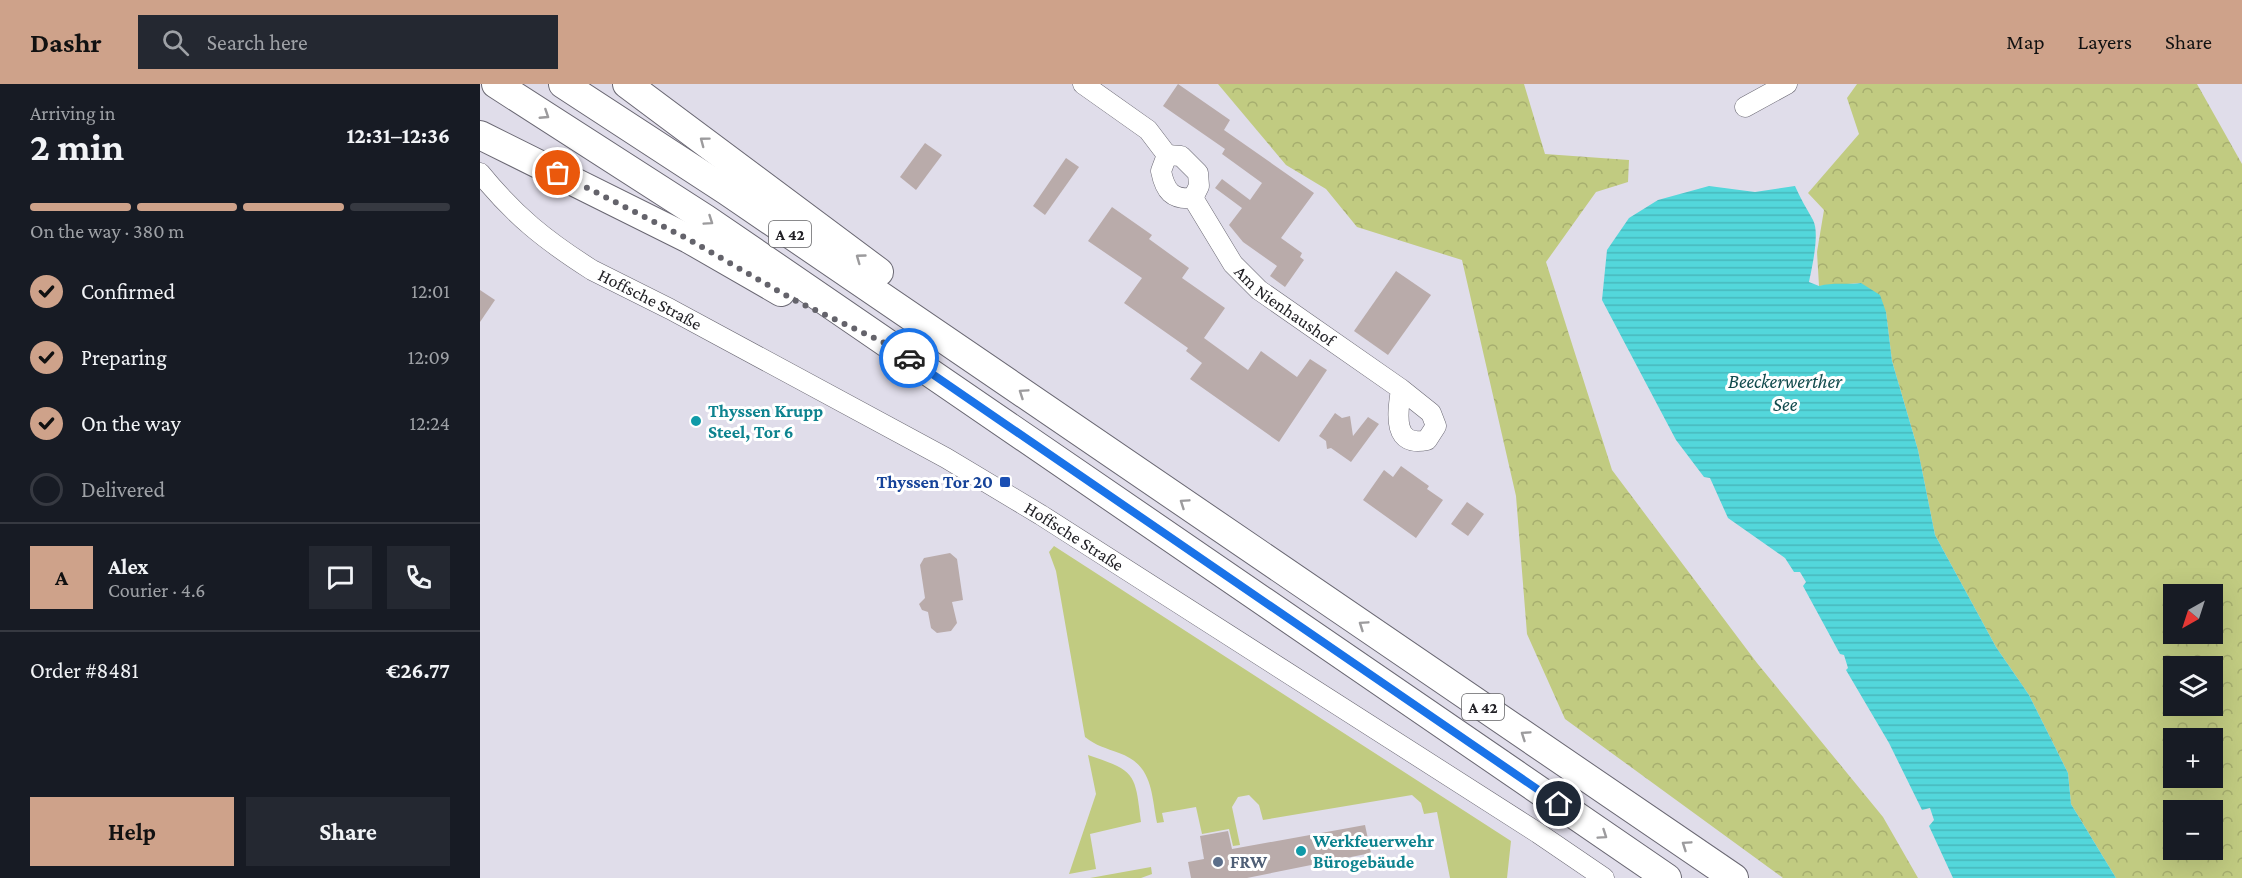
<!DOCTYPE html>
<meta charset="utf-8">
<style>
body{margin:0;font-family:"Crimson Pro",serif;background:#242831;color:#f1f3f6;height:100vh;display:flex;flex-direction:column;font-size:22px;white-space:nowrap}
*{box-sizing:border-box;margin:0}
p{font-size:20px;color:#9ea1a6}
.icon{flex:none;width:33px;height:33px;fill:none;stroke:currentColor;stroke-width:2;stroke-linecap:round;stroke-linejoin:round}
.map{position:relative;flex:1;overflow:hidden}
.details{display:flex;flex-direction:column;background:#171b24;width:480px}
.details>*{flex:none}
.needle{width:39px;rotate:219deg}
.fabs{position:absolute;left:1683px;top:500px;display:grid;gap:12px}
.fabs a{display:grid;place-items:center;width:60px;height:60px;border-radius:0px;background:#171b24;box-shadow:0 6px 24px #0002;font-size:30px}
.pin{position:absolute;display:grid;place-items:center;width:51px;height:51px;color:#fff;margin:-26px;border:3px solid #fff;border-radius:50%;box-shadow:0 2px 6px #0007}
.courier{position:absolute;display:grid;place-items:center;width:60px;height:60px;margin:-30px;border:4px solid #1a73e8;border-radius:50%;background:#fff;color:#222;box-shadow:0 2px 8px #0007}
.overview em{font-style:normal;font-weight:700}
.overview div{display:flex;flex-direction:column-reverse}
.overview{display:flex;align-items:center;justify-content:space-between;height:102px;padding:0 30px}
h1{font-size:39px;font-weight:700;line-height:45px}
.bar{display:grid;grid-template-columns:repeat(4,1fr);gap:9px 6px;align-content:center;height:72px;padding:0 30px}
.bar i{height:8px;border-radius:4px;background:#363941}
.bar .current{background:#cea28a}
.bar p{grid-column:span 4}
.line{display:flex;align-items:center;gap:15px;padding:0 30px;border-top:2px solid #363941}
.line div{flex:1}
.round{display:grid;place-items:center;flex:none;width:63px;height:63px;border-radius:0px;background:#242831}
ol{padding:0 30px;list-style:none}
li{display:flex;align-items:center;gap:18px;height:66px}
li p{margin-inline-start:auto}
li .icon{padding:6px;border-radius:50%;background:#cea28a;color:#111;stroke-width:4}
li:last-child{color:#9ea1a6}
li i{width:33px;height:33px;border:3px solid #363941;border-radius:50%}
.button{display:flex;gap:12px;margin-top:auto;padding:12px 30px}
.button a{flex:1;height:69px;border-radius:0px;background:#cea28a;color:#111;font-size:24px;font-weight:700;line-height:69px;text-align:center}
.button a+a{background:#242831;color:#f1f3f6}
header{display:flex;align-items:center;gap:36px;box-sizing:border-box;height:84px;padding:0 30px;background:#cea28a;color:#111}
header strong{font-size:28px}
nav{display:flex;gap:33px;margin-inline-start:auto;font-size:21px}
.search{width:420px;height:54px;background:#242831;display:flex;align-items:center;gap:15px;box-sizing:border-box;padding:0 21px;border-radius:0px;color:#9ea1a6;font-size:22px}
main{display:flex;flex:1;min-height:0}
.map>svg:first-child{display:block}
</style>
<header>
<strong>Dashr</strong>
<div class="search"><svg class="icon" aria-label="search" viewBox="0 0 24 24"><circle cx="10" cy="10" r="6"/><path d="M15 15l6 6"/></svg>Search here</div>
<nav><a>Map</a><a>Layers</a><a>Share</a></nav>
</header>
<main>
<section class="details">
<div class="overview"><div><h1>2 min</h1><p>Arriving in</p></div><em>12:31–12:36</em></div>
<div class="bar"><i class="current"></i><i class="current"></i><i class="current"></i><i></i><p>On the way · 380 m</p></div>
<ol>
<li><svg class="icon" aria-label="check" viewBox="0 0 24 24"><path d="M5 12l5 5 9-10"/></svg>Confirmed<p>12:01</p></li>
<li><svg class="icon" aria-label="check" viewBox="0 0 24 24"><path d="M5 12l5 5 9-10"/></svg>Preparing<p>12:09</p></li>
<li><svg class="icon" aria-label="check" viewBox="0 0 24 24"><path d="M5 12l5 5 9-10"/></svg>On the way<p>12:24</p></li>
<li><i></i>Delivered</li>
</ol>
<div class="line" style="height:108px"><b class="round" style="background:#cea28a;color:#111">A</b><div><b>Alex</b><p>Courier · 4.6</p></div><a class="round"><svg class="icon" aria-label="chat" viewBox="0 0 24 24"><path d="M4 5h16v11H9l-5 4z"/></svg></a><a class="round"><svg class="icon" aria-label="phone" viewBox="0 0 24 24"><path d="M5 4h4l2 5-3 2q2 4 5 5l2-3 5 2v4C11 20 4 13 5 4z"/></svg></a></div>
<div class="line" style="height:78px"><div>Order #8481</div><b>€26.77</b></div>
<div class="button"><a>Help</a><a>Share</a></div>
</section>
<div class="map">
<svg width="1762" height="794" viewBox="0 0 1762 794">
<defs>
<pattern id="forest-crowns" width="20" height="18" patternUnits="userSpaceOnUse" patternTransform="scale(1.5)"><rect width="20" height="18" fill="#c1cb81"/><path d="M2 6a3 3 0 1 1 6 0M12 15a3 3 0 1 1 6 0" fill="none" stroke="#a6ae6f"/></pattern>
<pattern id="water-rules" width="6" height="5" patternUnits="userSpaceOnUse" patternTransform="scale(1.5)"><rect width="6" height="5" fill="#53d7db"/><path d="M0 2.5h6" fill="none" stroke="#48b8bc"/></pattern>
</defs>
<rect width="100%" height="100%" fill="#e0ddea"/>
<g fill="#c1cb81">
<path d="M 574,462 L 1031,757 L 1027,794 L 970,794 L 957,728 L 944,730 L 941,719 L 932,711 L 783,736 L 779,721 L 769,711 L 758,713 L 752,723 L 760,761 L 753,762 L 749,745 L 722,750 L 716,723 L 682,729 L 684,738 L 677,739 C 671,709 673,681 639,669 C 626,664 616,662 605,653 L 576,487 L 569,468 Z"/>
<path d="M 608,671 C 656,687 655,689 661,738 L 610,750 L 616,785 L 589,790 L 616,710 Z"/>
<path d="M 671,783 L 672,790 L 661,794 L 610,794 Z"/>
</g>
<g fill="url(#forest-crowns)" fill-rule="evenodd">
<path d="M 738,0 L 1044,0 L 1065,70 L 1149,76 L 1148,98 L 1116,108 L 1066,178 L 1132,386 L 1277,579 L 1403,733 L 1438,794 L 1303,794 L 1085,635 L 1047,550 L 1036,412 L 982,176 L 877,143 L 846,105 L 806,81 Z"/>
<path d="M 1377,0 L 1717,0 L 1762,80 L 1762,794 L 1636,794 L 1591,720 L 1588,689 L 1549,611 L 1516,563 L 1455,451 L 1438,366 L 1412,277 L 1406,228 L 1381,199 L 1339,202 L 1337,168 L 1344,126 L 1328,109 L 1379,50 L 1367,14 ZM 1694,510 L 1732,510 L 1732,549 L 1694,549 ZM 1694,582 L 1732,582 L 1732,621 L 1694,621 ZM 1694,654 L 1732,654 L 1732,693 L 1694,693 ZM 1694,726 L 1732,726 L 1732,765 L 1694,765 Z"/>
</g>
<path fill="url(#water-rules)" d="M 1229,102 L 1275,108 L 1315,102 C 1320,114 1327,125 1333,136 C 1340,149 1332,183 1329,198 L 1339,202 C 1353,198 1366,201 1381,199 L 1400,211 L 1406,228 L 1412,277 L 1438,366 L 1455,451 L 1516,563 L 1549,611 L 1588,689 L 1591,720 L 1636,794 L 1473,794 L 1449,742 L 1454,736 L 1450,724 L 1442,726 L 1409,659 L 1366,586 L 1368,584 L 1364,571 L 1360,570 L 1323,502 L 1326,498 L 1320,488 L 1314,488 L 1305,474 L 1248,434 L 1230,394 L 1224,393 L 1196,356 L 1122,216 L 1127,166 L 1149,134 L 1178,116 Z"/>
<g fill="#b9abaa">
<path d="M 698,0 L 750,36 L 744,46 L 834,109 L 801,154 L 822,169 L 820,173 L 824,176 L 805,203 L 790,192 L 797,182 L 763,158 L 749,141 L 762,124 L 735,104 L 742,95 L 770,116 L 782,99 L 742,70 L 745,65 L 683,22 Z"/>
<path d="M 445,59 L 462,71 L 436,106 L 420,93 Z"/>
<path d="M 586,74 L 599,83 L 565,131 L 553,122 Z"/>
<path d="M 632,123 L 672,151 L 669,155 L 709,184 L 702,194 L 745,224 L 724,254 L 768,286 L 781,267 L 817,293 L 830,275 L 847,286 L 799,358 L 710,295 L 722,279 L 706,267 L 708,264 L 644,219 L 662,194 L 608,157 Z"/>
<path d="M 916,187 L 951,211 L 908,271 L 874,247 Z"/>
<path d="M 0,206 L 15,216 L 0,238 Z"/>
<path d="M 855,329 L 862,334 L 870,332 L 873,352 L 888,333 L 899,340 L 871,378 L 851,364 L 847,365 L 846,357 L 839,352 Z"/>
<path d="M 921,382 L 949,402 L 947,405 L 963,416 L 936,454 L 883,416 L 904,386 L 913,393 Z"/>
<path d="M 987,418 L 1004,430 L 988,452 L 971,440 Z"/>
<path d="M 470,469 L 477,475 L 483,516 L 472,518 L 477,539 L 471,547 L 457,549 L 451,544 L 448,528 L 442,526 L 439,520 L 445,514 L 440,481 L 444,474 Z"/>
<path d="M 885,741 L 891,769 L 767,794 L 711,794 L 708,778 L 724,775 L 720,752 L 748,747 L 752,765 Z"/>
</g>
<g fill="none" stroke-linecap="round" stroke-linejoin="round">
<g stroke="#6a6873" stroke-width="21">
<g id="minor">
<path id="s1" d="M 603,0 L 668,46 L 687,71 L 681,87 C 685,107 692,116 713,114 L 753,180 L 779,206 L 921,305 L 951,329 L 956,342 L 947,356 C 911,364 918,327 921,305"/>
<path d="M 1265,23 L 1307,0"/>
<path d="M 687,71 L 701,72 L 718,89 L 719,102 L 713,114"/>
<path id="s2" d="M 0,89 C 35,132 65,156 112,186 L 190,225 L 466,374 L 561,431 L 1058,749 L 1124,794"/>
</g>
</g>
<g stroke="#6a6873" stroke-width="30">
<g id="highway">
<path d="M 16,0 L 226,135 L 1187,794"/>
<path d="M 83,0 L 247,107 L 1254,794"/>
<path d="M 147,0 L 399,188"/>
<path d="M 0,51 L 209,155 L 301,208"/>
</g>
</g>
<use href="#minor" stroke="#fff" stroke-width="20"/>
<use href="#highway" stroke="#fff" stroke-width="28"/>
</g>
<defs><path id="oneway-chevron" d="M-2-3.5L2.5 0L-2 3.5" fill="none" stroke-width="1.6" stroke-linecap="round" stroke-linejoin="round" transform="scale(1.5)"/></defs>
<g stroke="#9c9b9d">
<use href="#oneway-chevron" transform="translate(65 31) rotate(33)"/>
<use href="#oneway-chevron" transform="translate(224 57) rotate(-143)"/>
<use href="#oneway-chevron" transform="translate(229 137) rotate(34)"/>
<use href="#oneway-chevron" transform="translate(380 174) rotate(-144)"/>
<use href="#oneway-chevron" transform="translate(543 309) rotate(-146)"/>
<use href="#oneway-chevron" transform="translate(704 419) rotate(-146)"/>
<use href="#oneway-chevron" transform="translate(883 541) rotate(-146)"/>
<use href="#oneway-chevron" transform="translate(1045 651) rotate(-146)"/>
<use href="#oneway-chevron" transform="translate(1123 751) rotate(34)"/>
<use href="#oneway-chevron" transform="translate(1206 761) rotate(-146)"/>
</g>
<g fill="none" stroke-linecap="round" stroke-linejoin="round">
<path stroke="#64636b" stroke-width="6" stroke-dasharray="0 10.8" d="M 78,89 L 208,155 L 314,216 L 413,263 L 429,274"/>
<path stroke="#1a73e8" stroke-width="8" d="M 429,274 L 1079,720"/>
</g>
<g fill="#0f9aa8" stroke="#fff" stroke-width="2">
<circle cx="216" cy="337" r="6"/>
<circle cx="821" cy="767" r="6"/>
</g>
<rect fill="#1a4fb4" stroke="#fff" stroke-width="2" x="519" y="392" width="12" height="12" rx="3"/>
<circle fill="#5c6f8a" stroke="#fff" stroke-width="2" cx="738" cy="778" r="6"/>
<g text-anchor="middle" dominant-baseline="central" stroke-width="6" stroke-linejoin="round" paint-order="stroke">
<g fill="#fff" stroke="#646467" stroke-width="1.5">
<rect x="289" y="137" width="42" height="26" rx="4.5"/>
<rect x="982" y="610" width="42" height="26" rx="4.5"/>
</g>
<g font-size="16" font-weight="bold" fill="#222126">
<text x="310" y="150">A 42</text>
<text x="1003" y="623">A 42</text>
</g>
<g font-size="18" fill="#222126" stroke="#fff">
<text stroke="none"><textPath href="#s2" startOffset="214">Hoffsche Straße</textPath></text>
<text stroke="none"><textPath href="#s1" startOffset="320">Am Nienhaushof</textPath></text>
<text stroke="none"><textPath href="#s2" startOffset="700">Hoffsche Straße</textPath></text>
</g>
<g font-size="18" font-weight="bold" fill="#0d838f" stroke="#fff" text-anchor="start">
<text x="228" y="327">Thyssen Krupp<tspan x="228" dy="21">Steel, Tor 6</tspan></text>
<text x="833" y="757">Werkfeuerwehr<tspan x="833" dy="21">Bürogebäude</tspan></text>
</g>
<g font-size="18" font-weight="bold" fill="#164399" stroke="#fff" text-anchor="end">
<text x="513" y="398">Thyssen Tor 20</text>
</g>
<g font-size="18" font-weight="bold" fill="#4e5e75" stroke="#fff" text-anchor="start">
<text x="750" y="778">FRW</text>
</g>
<g font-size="20" font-style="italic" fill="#114b4d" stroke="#fff">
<text x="1305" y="297">Beeckerwerther<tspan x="1305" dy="23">See</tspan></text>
</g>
</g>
</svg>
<div class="fabs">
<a><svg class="needle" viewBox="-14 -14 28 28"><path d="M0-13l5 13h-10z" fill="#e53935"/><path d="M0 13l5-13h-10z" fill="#9ea1a6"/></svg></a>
<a><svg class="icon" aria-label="layers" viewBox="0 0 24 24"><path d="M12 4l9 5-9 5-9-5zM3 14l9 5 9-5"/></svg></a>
<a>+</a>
<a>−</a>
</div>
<div class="pin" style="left:78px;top:89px;background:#ea580c"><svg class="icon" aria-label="bag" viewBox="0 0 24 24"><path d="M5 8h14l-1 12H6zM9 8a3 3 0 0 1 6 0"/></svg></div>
<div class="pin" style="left:1079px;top:720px;background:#1f2937"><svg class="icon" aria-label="home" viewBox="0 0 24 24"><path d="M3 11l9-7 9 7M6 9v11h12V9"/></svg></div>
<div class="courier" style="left:429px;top:274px"><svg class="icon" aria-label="car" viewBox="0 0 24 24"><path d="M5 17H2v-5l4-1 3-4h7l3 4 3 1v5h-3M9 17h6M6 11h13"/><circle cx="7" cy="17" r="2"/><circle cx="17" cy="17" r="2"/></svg></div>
</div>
</main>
